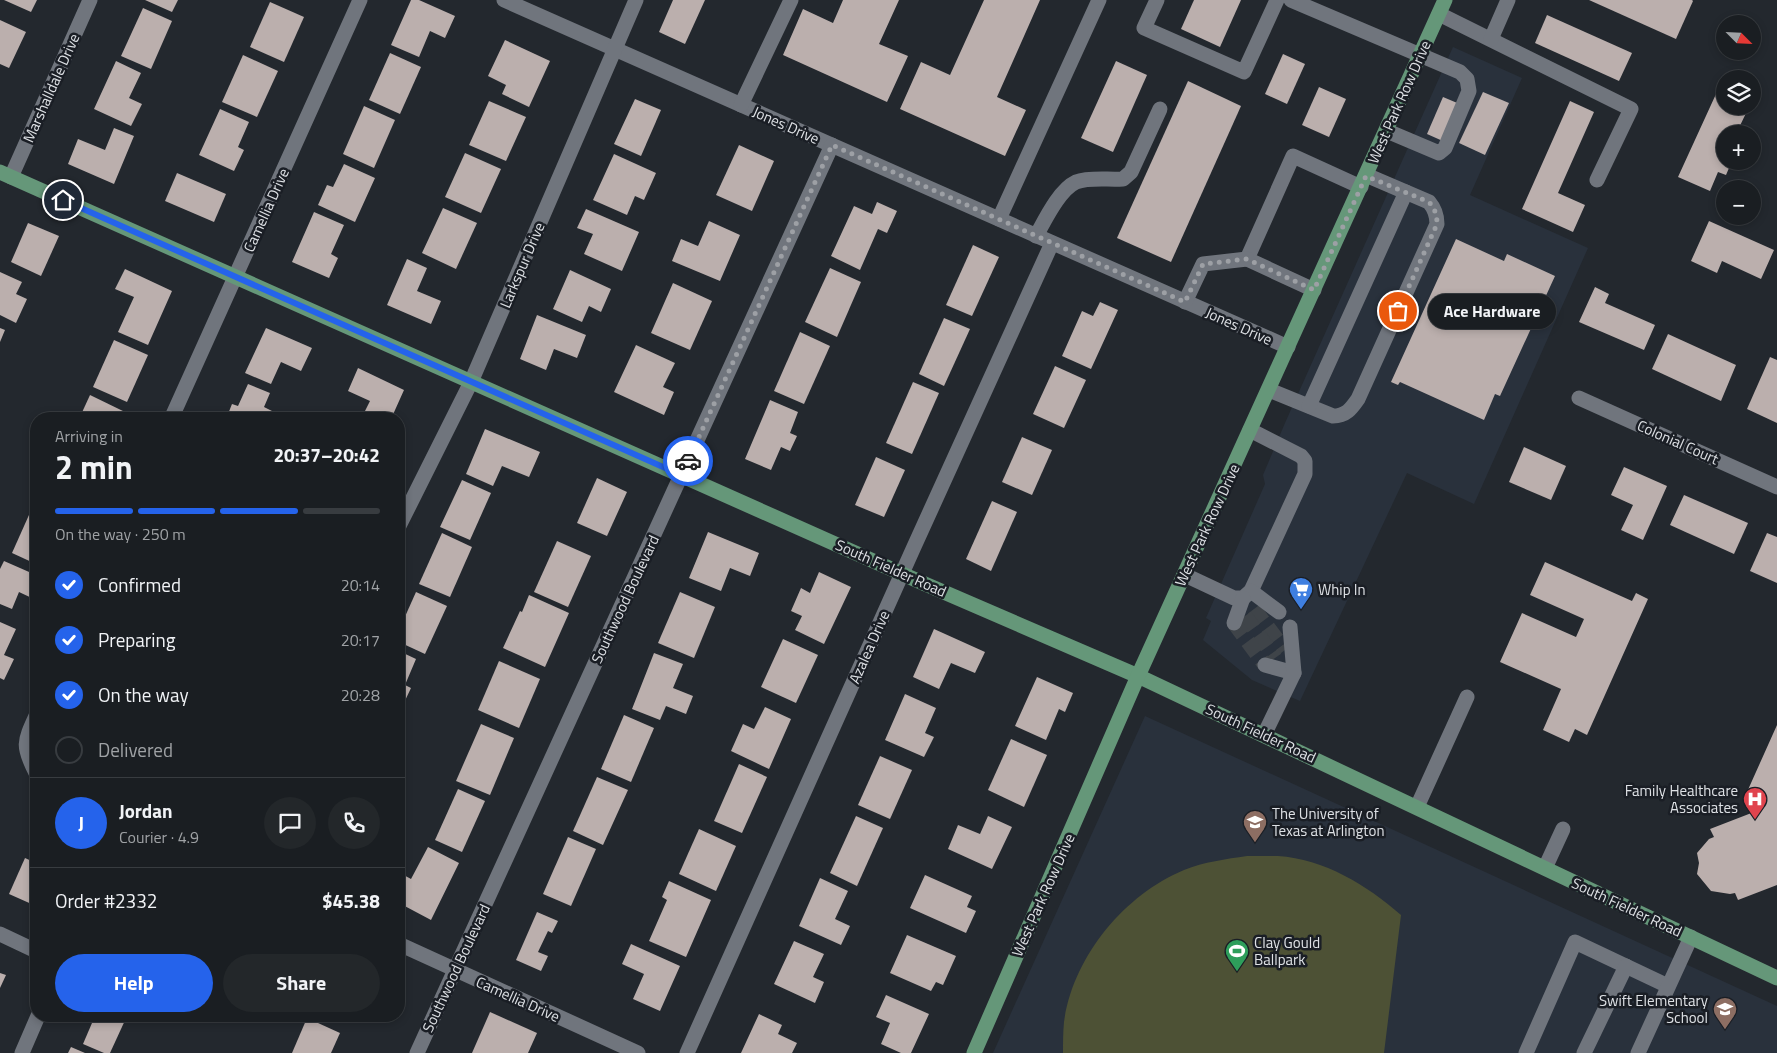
<!DOCTYPE html>
<meta charset="utf-8">
<style>
body{margin:0;font-family:"Titillium Web",sans-serif;background:#23272a;color:#f1f3f6;height:100vh;display:flex;flex-direction:column;font-size:19px;white-space:nowrap}
*{box-sizing:border-box;margin:0}
p{font-size:16px;color:#9fa2a5}
.icon{flex:none;width:28px;height:28px;fill:none;stroke:currentColor;stroke-width:2;stroke-linecap:round;stroke-linejoin:round}
.map{position:relative;flex:1;overflow:hidden}
.drawer{position:absolute;left:30px;top:412px;width:375px;height:610px;display:flex;flex-direction:column;background:#1a1e22;border-radius:20px;box-shadow:0 2px 8px #0003,0 0 0 1px #383c40}
.drawer>*{flex:none}
.needle{width:32px;rotate:114deg}
.fabs{position:absolute;left:1716px;top:15px;display:grid;gap:10px}
.fabs a{display:grid;place-items:center;width:45px;height:45px;border-radius:50%;background:#1a1e22;box-shadow:0 2px 8px #0003,0 0 0 1px #383c40;font-size:25px}
.pin{position:absolute;display:grid;place-items:center;width:42px;height:42px;color:#fff;margin:-21px;border:2px solid #fff;border-radius:50%;box-shadow:0 1px 5px #0007}
.courier{position:absolute;display:grid;place-items:center;width:50px;height:50px;margin:-25px;border:4px solid #2563eb;border-radius:50%;background:#fff;color:#222;box-shadow:0 1px 6px #0007}
.bubble{position:absolute;height:35px;border-radius:18px;background:#1a1e22;box-shadow:0 2px 8px #0003,0 0 0 1px #383c40;font-size:16px;font-weight:700;line-height:35px;text-align:center}
.head em{font-style:normal;font-weight:700}
.head div{display:flex;flex-direction:column-reverse}
.head{display:flex;align-items:center;justify-content:space-between;height:85px;padding:0 25px}
h1{font-size:32px;font-weight:700;line-height:38px}
.bar{display:grid;grid-template-columns:repeat(4,1fr);gap:8px 5px;align-content:center;height:60px;padding:0 25px}
.bar i{height:6px;border-radius:4px;background:#383c40}
.bar .active{background:#2563eb}
.bar p{grid-column:span 4}
.line{display:flex;align-items:center;gap:12px;padding:0 25px;border-top:1px solid #383c40}
.line div{flex:1}
.round{display:grid;place-items:center;flex:none;width:52px;height:52px;border-radius:26px;background:#23272a}
ol{padding:0 25px;list-style:none}
li{display:flex;align-items:center;gap:15px;height:55px}
li p{margin-inline-start:auto}
li .icon{padding:5px;border-radius:50%;background:#2563eb;color:#fff;stroke-width:4}
li:last-child{color:#9fa2a5}
li i{width:28px;height:28px;border:2px solid #383c40;border-radius:50%}
.button{display:flex;gap:10px;margin-top:auto;padding:10px 25px}
.button a{flex:1;height:58px;border-radius:30px;background:#2563eb;color:#fff;font-size:20px;font-weight:700;line-height:58px;text-align:center}
.button a+a{background:#23272a;color:#f1f3f6}
.map>svg:first-child{display:block}
</style>
<div class="map">
<svg width="1777" height="1053" viewBox="0 0 1777 1053">
<rect width="100%" height="100%" fill="#23282e"/>
<g fill="#29313c">
<path d="M 1453,47 L 1522,78 L 1470,195 L 1588,248 L 1474,504 L 1407,473 L 1300,701 L 1252,680 L 1203,640 L 1211,621 L 1206,618 L 1265,484 L 1263,475 L 1285,423 Z"/>
<path d="M 1145,716 L 1777,1006 L 1777,1053 L 993,1053 Z"/>
</g>
<path fill="#4d5135" d="M 1247,856 C 1258,856 1268,856 1278,856 C 1324,859 1367,885 1401,915 L 1384,1053 L 1063,1053 C 1063,1043 1063,1032 1064,1022 C 1073,957 1124,895 1184,870 C 1204,862 1226,859 1247,856 Z"/>
<g fill="#bbafad">
<path d="M 4,0 L 37,0 L 31,12 Z"/>
<path d="M 145,0 L 178,0 L 172,12 Z"/>
<path d="M 411,0 L 419,0 L 455,16 L 445,38 L 430,31 L 419,57 L 391,45 Z"/>
<path d="M 673,0 L 705,0 L 685,44 L 659,32 Z"/>
<path d="M 843,0 L 899,0 L 879,44 L 908,56 L 887,102 L 783,55 L 803,9 L 833,23 Z"/>
<path d="M 984,0 L 1040,0 L 997,97 L 1026,110 L 1005,156 L 900,109 L 921,62 L 950,75 Z"/>
<path d="M 1194,0 L 1241,0 L 1220,47 L 1181,29 Z"/>
<path d="M 1589,0 L 1692,0 L 1693,1 L 1676,39 Z"/>
<path d="M 270,2 L 304,17 L 284,62 L 250,47 Z"/>
<path d="M 143,8 L 172,21 L 151,69 L 121,56 Z"/>
<path d="M 1547,15 L 1632,53 L 1619,81 L 1535,43 Z"/>
<path d="M 0,20 L 26,32 L 9,68 L 0,64 Z"/>
<path d="M 505,40 L 550,61 L 529,107 L 502,94 L 506,85 L 488,76 Z"/>
<path d="M 390,53 L 421,67 L 400,114 L 369,100 Z"/>
<path d="M 1283,54 L 1305,64 L 1287,104 L 1265,94 Z"/>
<path d="M 243,55 L 278,71 L 257,117 L 222,102 Z"/>
<path d="M 116,61 L 141,73 L 129,98 L 142,104 L 131,126 L 94,109 Z"/>
<path d="M 1116,61 L 1147,75 L 1113,152 L 1081,138 Z"/>
<path d="M 1188,81 L 1241,106 L 1171,262 L 1117,238 Z"/>
<path d="M 1319,87 L 1346,99 L 1329,137 L 1302,125 Z"/>
<path d="M 1483,92 L 1509,103 L 1485,155 L 1459,143 Z"/>
<path d="M 1716,94 L 1725,98 L 1725,106 L 1742,106 L 1748,109 L 1736,134 L 1725,134 L 1725,161 L 1732,161 L 1726,175 L 1718,172 L 1710,191 L 1678,177 Z"/>
<path d="M 1443,97 L 1462,105 L 1445,142 L 1427,134 Z"/>
<path d="M 635,99 L 661,110 L 641,156 L 614,144 Z"/>
<path d="M 489,101 L 526,117 L 506,161 L 469,145 Z"/>
<path d="M 1570,101 L 1594,112 L 1558,193 L 1585,205 L 1573,232 L 1522,209 Z"/>
<path d="M 364,106 L 395,120 L 374,168 L 343,154 Z"/>
<path d="M 220,109 L 249,122 L 238,147 L 244,150 L 234,171 L 199,155 Z"/>
<path d="M 114,128 L 134,136 L 114,184 L 68,164 L 78,139 L 105,150 Z"/>
<path d="M 739,145 L 774,161 L 752,211 L 716,195 Z"/>
<path d="M 465,153 L 501,169 L 481,213 L 445,197 Z"/>
<path d="M 614,154 L 656,173 L 644,200 L 635,196 L 627,215 L 593,200 Z"/>
<path d="M 344,164 L 375,178 L 355,222 L 318,205 L 327,185 L 333,187 Z"/>
<path d="M 177,173 L 226,194 L 214,222 L 165,201 Z"/>
<path d="M 877,202 L 897,211 L 887,233 L 878,229 L 860,270 L 831,256 L 854,206 L 872,214 Z"/>
<path d="M 443,208 L 477,223 L 456,269 L 422,253 Z"/>
<path d="M 586,209 L 639,232 L 622,271 L 584,254 L 593,234 L 577,228 Z"/>
<path d="M 314,212 L 344,225 L 331,254 L 338,258 L 329,278 L 292,262 Z"/>
<path d="M 709,221 L 740,235 L 720,281 L 672,261 L 681,239 L 698,246 Z"/>
<path d="M 1709,221 L 1774,250 L 1761,279 L 1722,261 L 1717,273 L 1691,261 Z"/>
<path d="M 28,223 L 59,236 L 41,276 L 11,262 Z"/>
<path d="M 1456,239 L 1504,261 L 1507,254 L 1555,276 L 1500,396 L 1495,394 L 1484,420 L 1400,382 L 1398,385 L 1391,382 Z"/>
<path d="M 973,245 L 999,257 L 972,316 L 946,305 Z"/>
<path d="M 407,259 L 427,268 L 417,291 L 441,301 L 431,324 L 387,305 Z"/>
<path d="M 830,268 L 861,282 L 837,337 L 805,322 Z"/>
<path d="M 125,269 L 172,291 L 148,345 L 118,332 L 134,297 L 115,289 Z"/>
<path d="M 570,270 L 611,289 L 601,312 L 589,306 L 582,322 L 553,309 Z"/>
<path d="M 0,272 L 22,282 L 16,294 L 27,299 L 16,323 L 0,315 Z"/>
<path d="M 673,283 L 712,301 L 690,350 L 651,333 Z"/>
<path d="M 1595,287 L 1609,294 L 1605,303 L 1655,325 L 1644,350 L 1579,322 Z"/>
<path d="M 1100,302 L 1118,310 L 1091,369 L 1062,356 L 1082,311 L 1093,316 Z"/>
<path d="M 537,315 L 586,335 L 577,358 L 554,349 L 546,370 L 520,359 Z"/>
<path d="M 944,318 L 970,329 L 944,386 L 919,374 Z"/>
<path d="M 0,328 L 5,330 L 0,342 Z"/>
<path d="M 266,328 L 312,348 L 301,371 L 281,362 L 271,384 L 245,373 Z"/>
<path d="M 800,332 L 830,346 L 804,404 L 774,391 Z"/>
<path d="M 1668,334 L 1736,365 L 1721,401 L 1652,369 Z"/>
<path d="M 114,340 L 148,355 L 127,402 L 93,387 Z"/>
<path d="M 636,345 L 675,363 L 663,387 L 674,392 L 664,415 L 614,392 Z"/>
<path d="M 1770,357 L 1777,360 L 1777,423 L 1747,409 Z"/>
<path d="M 1055,366 L 1086,380 L 1064,428 L 1033,414 Z"/>
<path d="M 358,368 L 404,390 L 391,419 L 361,419 L 370,401 L 348,391 Z"/>
<path d="M 913,382 L 939,393 L 912,454 L 886,443 Z"/>
<path d="M 248,384 L 270,393 L 264,407 L 276,413 L 274,419 L 226,419 L 232,404 L 238,406 Z"/>
<path d="M 90,395 L 125,412 L 122,419 L 79,419 Z"/>
<path d="M 770,400 L 798,412 L 790,433 L 797,436 L 790,451 L 781,447 L 771,470 L 745,459 Z"/>
<path d="M 485,429 L 540,452 L 529,477 L 502,466 L 493,486 L 466,474 Z"/>
<path d="M 1022,437 L 1052,450 L 1032,495 L 1002,482 Z"/>
<path d="M 1524,447 L 1566,466 L 1551,500 L 1509,482 Z"/>
<path d="M 876,457 L 905,470 L 884,517 L 855,505 Z"/>
<path d="M 1624,467 L 1667,486 L 1643,540 L 1621,530 L 1633,505 L 1611,495 Z"/>
<path d="M 597,478 L 627,492 L 607,536 L 577,523 Z"/>
<path d="M 462,480 L 491,493 L 470,540 L 440,527 Z"/>
<path d="M 1684,495 L 1748,523 L 1734,554 L 1670,525 Z"/>
<path d="M 992,501 L 1017,512 L 991,571 L 966,559 Z"/>
<path d="M 33,506 L 36,507 L 36,564 L 12,553 Z"/>
<path d="M 708,532 L 759,553 L 750,576 L 730,568 L 721,591 L 689,578 Z"/>
<path d="M 442,533 L 472,547 L 450,597 L 419,584 Z"/>
<path d="M 1767,533 L 1777,537 L 1777,583 L 1750,571 Z"/>
<path d="M 557,541 L 591,556 L 568,607 L 534,592 Z"/>
<path d="M 4,561 L 36,575 L 36,600 L 19,592 L 12,609 L 0,604 L 0,569 Z"/>
<path d="M 1545,562 L 1632,601 L 1636,593 L 1648,599 L 1587,735 L 1575,729 L 1569,742 L 1543,730 L 1561,689 L 1500,662 L 1522,613 L 1576,637 L 1584,619 L 1530,595 Z"/>
<path d="M 819,572 L 851,587 L 824,644 L 795,630 L 802,616 L 791,611 L 801,588 L 810,593 Z"/>
<path d="M 416,592 L 447,606 L 425,654 L 399,642 L 399,630 Z"/>
<path d="M 680,592 L 715,607 L 694,658 L 658,643 Z"/>
<path d="M 529,595 L 569,613 L 545,667 L 503,648 L 520,611 L 522,612 Z"/>
<path d="M 0,622 L 16,629 L 4,655 L 14,659 L 4,680 L 0,678 Z"/>
<path d="M 934,629 L 985,652 L 975,673 L 951,663 L 939,689 L 913,677 Z"/>
<path d="M 783,639 L 818,655 L 796,703 L 761,687 Z"/>
<path d="M 399,651 L 416,659 L 405,685 L 411,688 L 402,707 L 399,706 Z"/>
<path d="M 654,653 L 683,664 L 673,688 L 693,696 L 686,714 L 666,706 L 660,720 L 632,709 Z"/>
<path d="M 499,661 L 540,679 L 519,728 L 478,710 Z"/>
<path d="M 1037,677 L 1073,693 L 1065,712 L 1059,709 L 1046,740 L 1015,726 Z"/>
<path d="M 905,694 L 936,708 L 925,733 L 934,737 L 924,757 L 885,740 Z"/>
<path d="M 765,707 L 791,719 L 769,769 L 731,751 L 743,724 L 754,729 Z"/>
<path d="M 624,715 L 654,728 L 631,782 L 601,769 Z"/>
<path d="M 481,724 L 514,738 L 490,795 L 456,781 Z"/>
<path d="M 1777,725 L 1777,885 L 1738,900 L 1735,893 L 1730,894 L 1711,891 L 1697,874 L 1699,863 L 1697,853 L 1709,839 L 1714,837 L 1710,829 L 1754,812 L 1747,792 Z"/>
<path d="M 1011,739 L 1047,755 L 1024,807 L 988,790 Z"/>
<path d="M 880,756 L 912,770 L 890,819 L 858,805 Z"/>
<path d="M 739,764 L 767,777 L 742,833 L 714,821 Z"/>
<path d="M 597,777 L 628,790 L 603,845 L 573,831 Z"/>
<path d="M 458,789 L 485,801 L 462,852 L 435,840 Z"/>
<path d="M 856,816 L 883,828 L 857,886 L 830,873 Z"/>
<path d="M 988,816 L 1012,827 L 992,869 L 948,849 L 958,825 L 980,834 Z"/>
<path d="M 699,829 L 736,846 L 716,891 L 679,874 Z"/>
<path d="M 568,837 L 596,849 L 571,906 L 543,894 Z"/>
<path d="M 428,847 L 459,863 L 431,920 L 399,903 L 400,873 L 411,879 Z"/>
<path d="M 25,858 L 36,863 L 36,906 L 9,894 Z"/>
<path d="M 925,875 L 972,896 L 967,907 L 976,911 L 966,933 L 910,908 Z"/>
<path d="M 820,878 L 848,891 L 835,919 L 850,926 L 841,945 L 799,926 Z"/>
<path d="M 669,881 L 711,900 L 686,957 L 649,941 L 667,900 L 662,897 Z"/>
<path d="M 537,912 L 558,921 L 552,933 L 548,931 L 538,952 L 548,956 L 541,971 L 516,960 Z"/>
<path d="M 907,935 L 956,956 L 943,985 L 936,982 L 931,991 L 890,973 Z"/>
<path d="M 794,941 L 824,954 L 813,977 L 824,982 L 815,1003 L 774,984 Z"/>
<path d="M 631,944 L 680,966 L 660,1011 L 633,999 L 644,974 L 622,964 Z"/>
<path d="M 0,973 L 6,975 L 0,988 Z"/>
<path d="M 886,995 L 929,1014 L 911,1053 L 901,1053 L 881,1044 L 890,1023 L 876,1017 Z"/>
<path d="M 490,1012 L 537,1033 L 528,1053 L 472,1053 Z"/>
<path d="M 759,1014 L 782,1025 L 778,1034 L 797,1043 L 792,1053 L 741,1053 Z"/>
<path d="M 95,1016 L 127,1016 L 110,1053 L 104,1053 L 83,1044 Z"/>
<path d="M 307,1018 L 340,1033 L 331,1053 L 292,1053 Z"/>
<path d="M 71,1047 L 85,1053 L 68,1053 Z"/>
</g>
<g fill="none" stroke-linecap="round" stroke-linejoin="round">
<g stroke="#3f4449" stroke-width="15" stroke-dasharray="15 8" stroke-linecap="butt">
<path d="M 1254,609 L 1285,650"/>
<path d="M 1245,616 L 1275,658"/>
<path d="M 1234,623 L 1265,665"/>
</g>
<g stroke="#70757d" stroke-width="15">
<path d="M 504,0 L 1288,347"/>
<path d="M 1157,0 L 1144,28 L 1244,72 L 1277,0"/>
<path d="M 1291,0 L 1460,72 L 1467,79 L 1469,91 L 1445,148 L 1439,153 L 1387,131"/>
<path d="M 1439,14 L 1631,109 L 1597,180"/>
<path d="M 1491,39 L 1508,0"/>
<path d="M 741,105 L 791,0"/>
<path d="M 11,177 L 90,0"/>
<path d="M 999,219 L 1099,0"/>
<path d="M 1036,236 C 1045,220 1059,190 1076,182 C 1089,177 1108,180 1123,179 L 1131,172 L 1160,109"/>
<path d="M 1314,290 L 1247,259 L 1293,156 L 1361,187"/>
<path d="M 1185,302 L 1203,264 L 1247,259"/>
<path d="M 1269,390 L 1333,416 C 1346,416 1351,409 1358,399 L 1437,224 C 1437,215 1435,209 1429,202 L 1366,175"/>
<path d="M 1579,398 L 1777,487"/>
<path d="M 1309,406 L 1406,192"/>
<path d="M 171,419 L 360,0"/>
<path d="M 399,526 L 471,382 L 636,0"/>
<path d="M 1185,575 L 1234,598 L 1243,598 L 1251,591 L 1305,474 L 1305,461 L 1301,456 L 1250,430"/>
<path d="M 1251,591 L 1279,612"/>
<path d="M 1234,623 L 1243,598"/>
<path d="M 1265,665 L 1294,673"/>
<path d="M 36,716 C 24,742 22,746 36,773"/>
<path d="M 1264,735 L 1294,673 L 1290,627"/>
<path d="M 1417,807 L 1467,697"/>
<path d="M 1545,868 L 1563,829"/>
<path d="M 0,934 L 36,951"/>
<path d="M 399,944 L 638,1053"/>
<path d="M 22,1053 L 38,1016"/>
<path d="M 417,1053 L 832,145"/>
<path d="M 687,1053 L 913,549 L 1052,243"/>
<path d="M 1526,1053 L 1575,942 L 1668,986"/>
<path d="M 1584,1053 L 1626,966"/>
<path d="M 1638,1053 L 1691,937"/>
</g>
<g stroke="#659779" stroke-width="15">
<path d="M 0,172 L 925,584 L 1138,676 L 1777,978"/>
<path d="M 974,1053 L 1138,676 L 1445,0"/>
</g>
</g>
<g fill="none" stroke-linecap="round" stroke-linejoin="round">
<path stroke="#9da0a5" stroke-width="5" stroke-dasharray="0 9" d="M 688,461 L 832,145 L 1185,302 L 1203,264 L 1247,259 L 1314,290 L 1366,176 L 1429,202 C 1435,209 1437,215 1437,224 L 1398,311"/>
<path stroke="#2563eb" stroke-width="6" d="M 63,200 L 681,475 L 688,461"/>
</g>
<defs>
<g id="supermarket-pin" transform="scale(1.25)"><path d="M0 17L-7.5 6A9.5 9.5 0 1 1 7.5 6Z" fill="#3f7fe0" stroke="#1a1e25"/><path d="M-6-5.5h2.5l.6 2H6L4.5 2H-2.5L-4.4-4H-6ZM-1.5 3.2a1.3 1.3 0 1 0 .1 0ZM3 3.2a1.3 1.3 0 1 0 .1 0Z" fill="#fff"/></g>
<g id="hospital-pin" transform="scale(1.25)"><path d="M0 17L-7.5 6A9.5 9.5 0 1 1 7.5 6Z" fill="#e0444e" stroke="#1a1e25"/><path d="M-5-5h3v3.5h4V-5h3V5h-3V1.5h-4V5h-3Z" fill="#fff"/></g>
<g id="university-pin" transform="scale(1.25)"><path d="M0 17L-7.5 6A9.5 9.5 0 1 1 7.5 6Z" fill="#8d6e63" stroke="#1a1e25"/><path d="M0-5L7-2L0 1L-7-2ZM-4 1L0 2.5L4 1V4Q0 6-4 4Z" fill="#fff"/></g>
<g id="stadium-pin" transform="scale(1.25)"><path d="M0 17L-7.5 6A9.5 9.5 0 1 1 7.5 6Z" fill="#2e9e5b" stroke="#1a1e25"/><path d="M0-5a6.5 5 0 1 0 0 10a6.5 5 0 1 0 0-10ZM-3.5-1.8h7v3.6h-7Z" fill="#fff"/></g>
<g id="school-pin" transform="scale(1.25)"><path d="M0 17L-7.5 6A9.5 9.5 0 1 1 7.5 6Z" fill="#8d6e63" stroke="#1a1e25"/><path d="M0-5L7-2L0 1L-7-2ZM-4 1L0 2.5L4 1V4Q0 6-4 4Z" fill="#fff"/></g>
</defs>
<g fill-rule="evenodd">
<use href="#supermarket-pin" x="1301" y="589"/>
<use href="#hospital-pin" x="1755" y="799"/>
<use href="#university-pin" x="1255" y="822"/>
<use href="#stadium-pin" x="1237" y="951"/>
<use href="#school-pin" x="1725" y="1009"/>
</g>
<g text-anchor="middle" dominant-baseline="central" stroke-width="5" stroke-linejoin="round" paint-order="stroke">
<g font-size="15" fill="#dee1e5" stroke="#1a1e25">
<text transform="translate(51 88) rotate(-66)">Marshalldale Drive</text>
<text transform="translate(1399 102) rotate(-66)">West Park Row Drive</text>
<text transform="translate(786 125) rotate(24)">Jones Drive</text>
<text transform="translate(266 210) rotate(-66)">Camellia Drive</text>
<text transform="translate(522 265) rotate(-67)">Larkspur Drive</text>
<text transform="translate(1239 326) rotate(24)">Jones Drive</text>
<text transform="translate(1678 442) rotate(24)">Colonial Court</text>
<text transform="translate(1207 525) rotate(-65)">West Park Row Drive</text>
<text transform="translate(891 568) rotate(24)">South Fielder Road</text>
<text transform="translate(625 599) rotate(-65)">Southwood Boulevard</text>
<text transform="translate(869 647) rotate(-66)">Azalea Drive</text>
<text transform="translate(1261 733) rotate(25)">South Fielder Road</text>
<text transform="translate(1043 895) rotate(-66)">West Park Row Drive</text>
<text transform="translate(1627 907) rotate(25)">South Fielder Road</text>
<text transform="translate(456 968) rotate(-65)">Southwood Boulevard</text>
<text transform="translate(518 999) rotate(24)">Camellia Drive</text>
</g>
<g font-size="15" fill="#dee1e5" stroke="#1a1e25" text-anchor="start">
<text x="1318" y="589">Whip In</text>
<text x="1738" y="790" text-anchor="end">Family Healthcare<tspan x="1738" dy="17">Associates</tspan></text>
<text x="1272" y="813">The University of<tspan x="1272" dy="17">Texas at Arlington</tspan></text>
<text x="1254" y="942">Clay Gould<tspan x="1254" dy="17">Ballpark</tspan></text>
<text x="1708" y="1000" text-anchor="end">Swift Elementary<tspan x="1708" dy="17">School</tspan></text>
</g>
</g>
</svg>
<div class="fabs">
<a><svg class="needle" viewBox="-14 -14 28 28"><path d="M0-13l5 13h-10z" fill="#e53935"/><path d="M0 13l5-13h-10z" fill="#9fa2a5"/></svg></a>
<a><svg class="icon" aria-label="layers" viewBox="0 0 24 24"><path d="M12 4l9 5-9 5-9-5zM3 14l9 5 9-5"/></svg></a>
<a>+</a>
<a>−</a>
</div>
<div class="pin" style="left:1398px;top:311px;background:#ea580c"><svg class="icon" aria-label="bag" viewBox="0 0 24 24"><path d="M5 8h14l-1 12H6zM9 8a3 3 0 0 1 6 0"/></svg></div>
<div class="pin" style="left:63px;top:200px;background:#1f2937"><svg class="icon" aria-label="home" viewBox="0 0 24 24"><path d="M3 11l9-7 9 7M6 9v11h12V9"/></svg></div>
<div class="courier" style="left:688px;top:461px"><svg class="icon" aria-label="car" viewBox="0 0 24 24"><path d="M5 17H2v-5l4-1 3-4h7l3 4 3 1v5h-3M9 17h6M6 11h13"/><circle cx="7" cy="17" r="2"/><circle cx="17" cy="17" r="2"/></svg></div>
<div class="bubble" style="left:1428px;top:294px;width:128px">Ace Hardware</div>
<section class="drawer">
<div class="head"><div><h1>2 min</h1><p>Arriving in</p></div><em>20:37–20:42</em></div>
<div class="bar"><i class="active"></i><i class="active"></i><i class="active"></i><i></i><p>On the way · 250 m</p></div>
<ol>
<li><svg class="icon" aria-label="check" viewBox="0 0 24 24"><path d="M5 12l5 5 9-10"/></svg>Confirmed<p>20:14</p></li>
<li><svg class="icon" aria-label="check" viewBox="0 0 24 24"><path d="M5 12l5 5 9-10"/></svg>Preparing<p>20:17</p></li>
<li><svg class="icon" aria-label="check" viewBox="0 0 24 24"><path d="M5 12l5 5 9-10"/></svg>On the way<p>20:28</p></li>
<li><i></i>Delivered</li>
</ol>
<div class="line" style="height:90px"><b class="round" style="background:#2563eb;color:#fff">J</b><div><b>Jordan</b><p>Courier · 4.9</p></div><a class="round"><svg class="icon" aria-label="chat" viewBox="0 0 24 24"><path d="M4 5h16v11H9l-5 4z"/></svg></a><a class="round"><svg class="icon" aria-label="phone" viewBox="0 0 24 24"><path d="M5 4h4l2 5-3 2q2 4 5 5l2-3 5 2v4C11 20 4 13 5 4z"/></svg></a></div>
<div class="line" style="height:65px"><div>Order #2332</div><b>$45.38</b></div>
<div class="button"><a>Help</a><a>Share</a></div>
</section>
</div>
